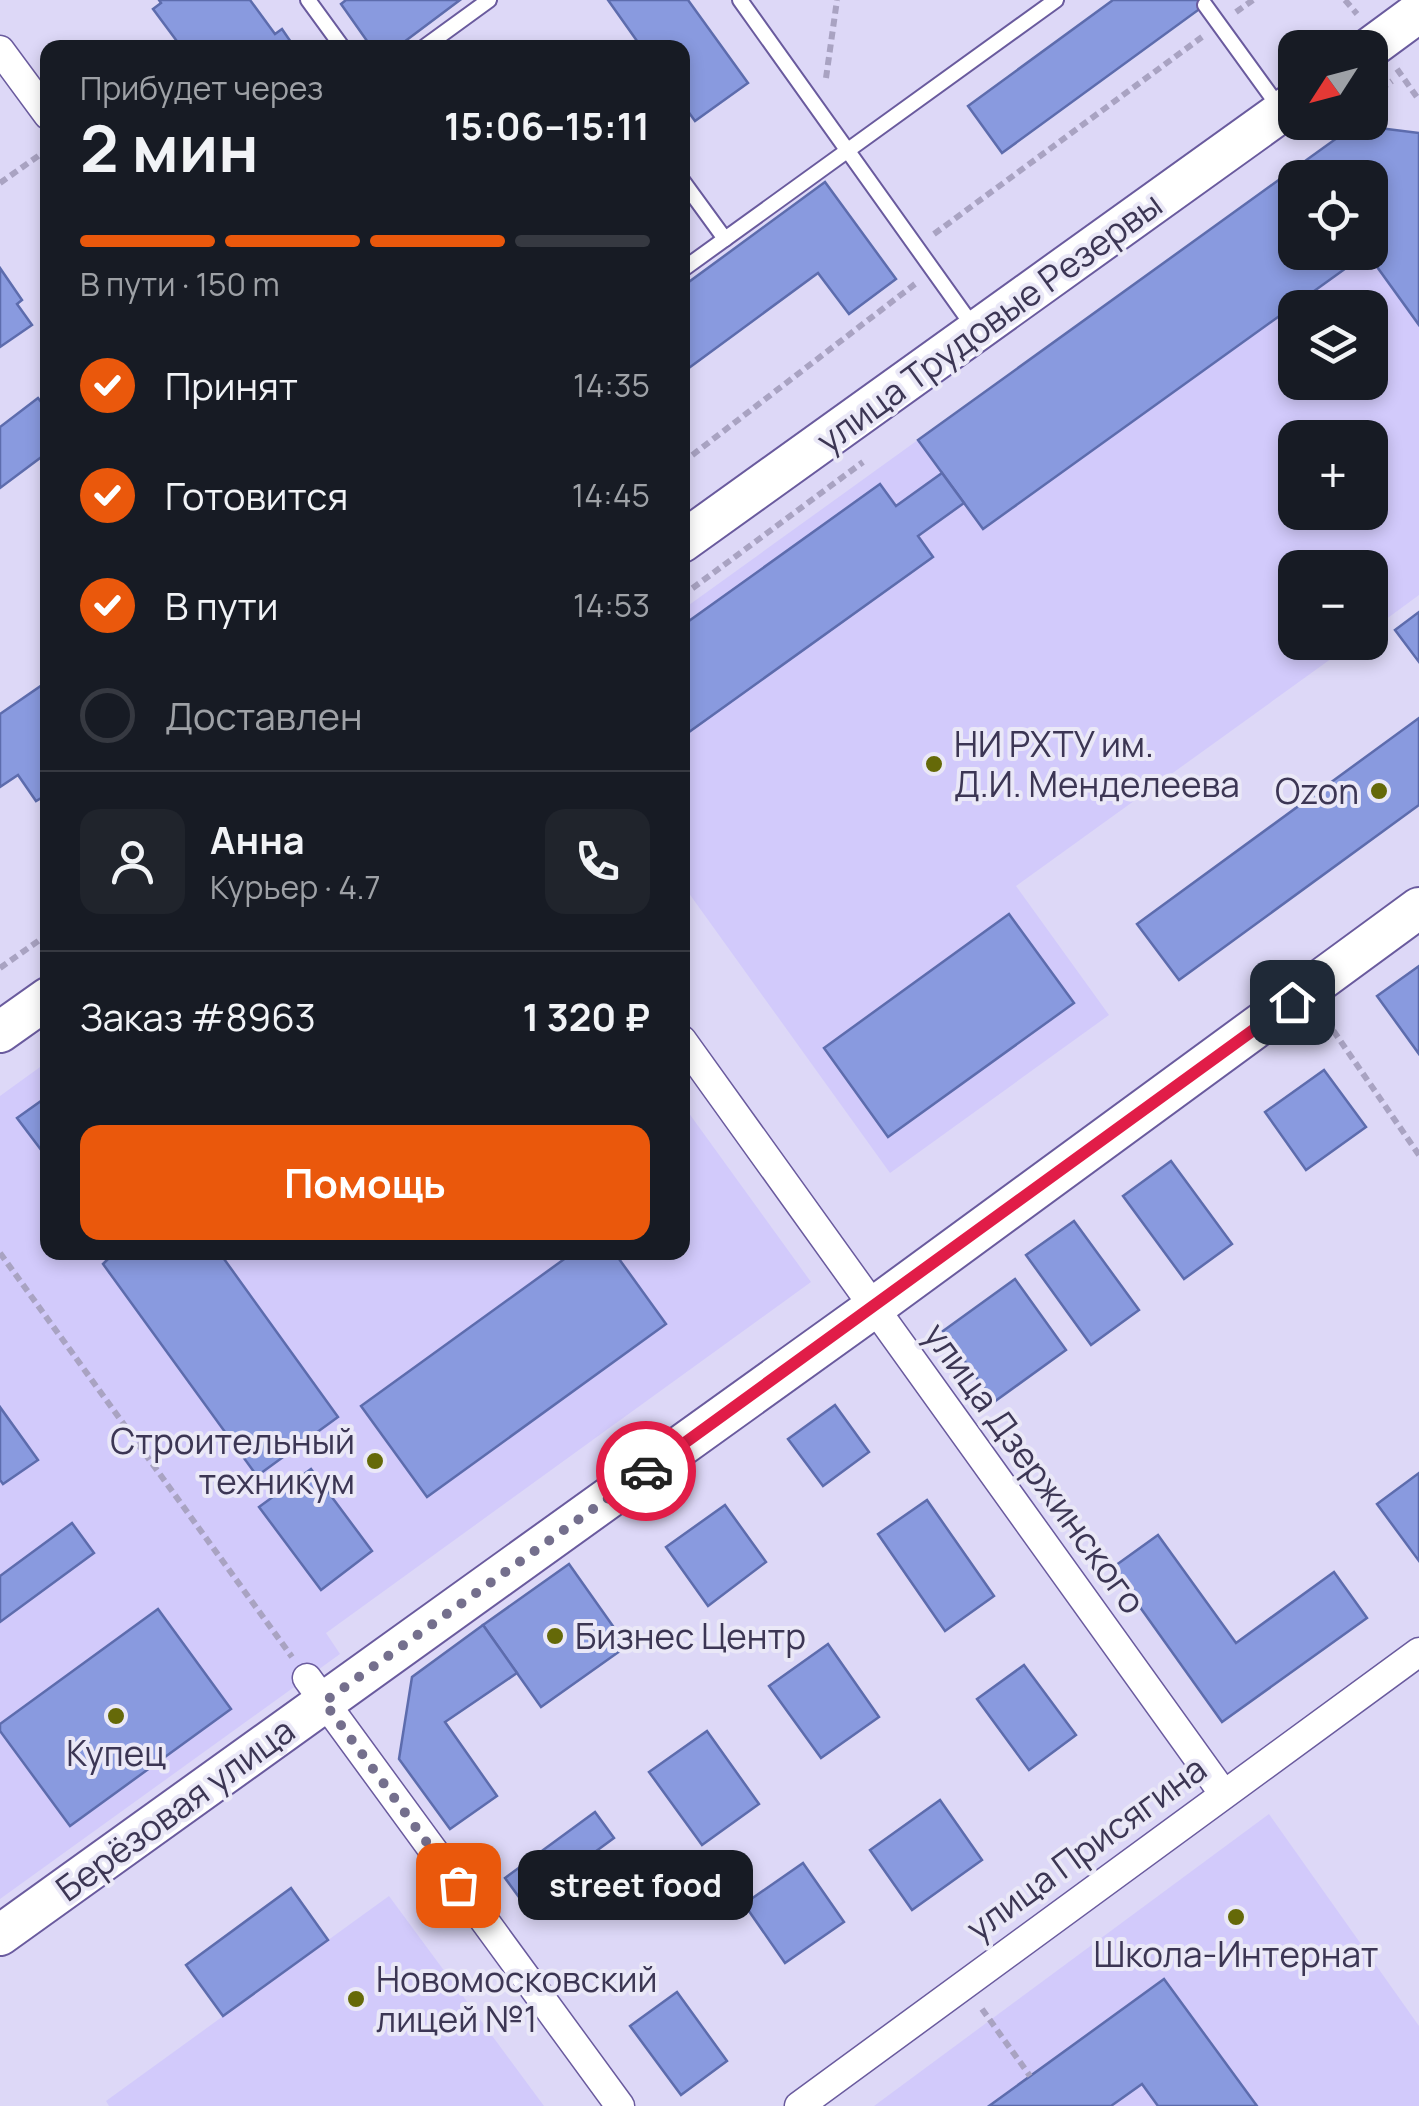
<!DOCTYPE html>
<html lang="ru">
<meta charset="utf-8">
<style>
body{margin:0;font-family:Manrope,sans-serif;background:#20242c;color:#f1f3f6;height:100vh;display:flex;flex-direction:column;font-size:38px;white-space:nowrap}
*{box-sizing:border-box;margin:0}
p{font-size:32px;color:#9ea1a6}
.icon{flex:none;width:55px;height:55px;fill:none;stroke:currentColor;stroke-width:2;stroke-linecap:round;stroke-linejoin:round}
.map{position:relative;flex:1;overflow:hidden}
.drawer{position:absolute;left:40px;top:40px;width:650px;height:1220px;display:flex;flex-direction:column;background:#171b24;border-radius:20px;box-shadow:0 5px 15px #0003}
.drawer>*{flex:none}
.needle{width:65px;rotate:234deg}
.tools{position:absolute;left:1278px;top:30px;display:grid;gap:20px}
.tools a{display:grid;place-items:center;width:110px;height:110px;border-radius:20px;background:#171b24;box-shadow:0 5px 15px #0003;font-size:50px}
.pin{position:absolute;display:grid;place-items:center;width:85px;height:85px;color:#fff;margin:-42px;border-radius:20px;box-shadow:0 5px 15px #0006}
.courier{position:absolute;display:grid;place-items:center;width:100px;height:100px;margin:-50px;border:8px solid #e11d48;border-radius:50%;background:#fff;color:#222;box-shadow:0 2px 12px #0007}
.bubble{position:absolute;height:70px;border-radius:20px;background:#171b24;box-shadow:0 5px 15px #0003;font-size:32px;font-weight:700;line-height:70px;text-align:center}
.head em{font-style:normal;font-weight:700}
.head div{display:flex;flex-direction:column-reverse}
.head{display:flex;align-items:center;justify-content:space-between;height:170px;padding:0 40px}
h1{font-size:65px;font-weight:700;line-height:75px}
.bar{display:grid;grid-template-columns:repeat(4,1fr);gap:15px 10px;align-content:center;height:120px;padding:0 40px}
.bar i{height:12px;border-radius:8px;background:#363941}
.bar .on{background:#ea580c}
.bar p{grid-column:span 4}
.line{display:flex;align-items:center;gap:25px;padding:0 40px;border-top:2px solid #363941}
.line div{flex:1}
.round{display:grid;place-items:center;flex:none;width:105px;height:105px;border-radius:20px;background:#20242c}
ol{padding:0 40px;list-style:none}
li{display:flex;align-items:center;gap:30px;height:110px}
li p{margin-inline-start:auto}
li .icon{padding:10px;border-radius:50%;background:#ea580c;color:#fff;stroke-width:4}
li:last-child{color:#9ea1a6}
li i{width:55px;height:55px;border:5px solid #363941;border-radius:50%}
.button{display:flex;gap:20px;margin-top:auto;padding:20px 40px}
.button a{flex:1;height:115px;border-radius:20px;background:#ea580c;color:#fff;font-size:40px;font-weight:700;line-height:115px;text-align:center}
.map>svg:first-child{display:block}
</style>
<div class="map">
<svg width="1419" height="2106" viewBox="0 0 1419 2106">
<rect width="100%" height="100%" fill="#ddd8f7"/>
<g fill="#d2cafb" fill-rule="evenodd">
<path d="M 1355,125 L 1419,133 L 1419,595 L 1370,631 L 1370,568 L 1295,568 L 1295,642 L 1353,643 L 1016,886 L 1109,1015 L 890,1173 L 683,885 L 682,610 ZM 1295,178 L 1370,178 L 1370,252 L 1295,252 ZM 1295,308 L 1370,308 L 1370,382 L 1295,382 ZM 1295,438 L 1370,438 L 1370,512 L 1295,512 Z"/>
<path d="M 47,1062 L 48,1252 L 682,1252 L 683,1105 L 811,1282 L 326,1633 L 340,1654 L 0,1899 L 0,1096 Z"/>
<path d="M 1269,1814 L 1419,2026 L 1419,2106 L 874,2106 Z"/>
<path d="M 389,1896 L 544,2106 L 109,2106 L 106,2101 Z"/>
</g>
<g fill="#899adf" stroke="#5d6cad" stroke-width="2.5" fill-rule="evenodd">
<path d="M 159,0 L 250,0 L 275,34 L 282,29 L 295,48 L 182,48 L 153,9 L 161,3 Z"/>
<path d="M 346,0 L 460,0 L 396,48 L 372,48 L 341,4 Z"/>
<path d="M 608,0 L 688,0 L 748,83 L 695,121 L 682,103 L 682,48 L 642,48 Z"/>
<path d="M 1113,0 L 1202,0 L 1205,5 L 1002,153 L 968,106 Z"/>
<path d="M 1355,125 L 1419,133 L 1419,325 L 1367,253 L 983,529 L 918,440 ZM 1295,178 L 1370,178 L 1370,252 L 1295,252 Z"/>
<path d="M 825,182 L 896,279 L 849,314 L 818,273 L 682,373 L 682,287 Z"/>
<path d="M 0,268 L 22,300 L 17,304 L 32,325 L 0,347 Z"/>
<path d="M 38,398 L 48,411 L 48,452 L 0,488 L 0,427 Z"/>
<path d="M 942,473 L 964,503 L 918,536 L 933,557 L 682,737 L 682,626 L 880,484 L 896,506 Z"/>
<path d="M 1419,612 L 1419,662 L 1395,630 Z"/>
<path d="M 48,681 L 48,794 L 36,801 L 18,775 L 0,787 L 0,714 Z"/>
<path d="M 1419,718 L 1419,805 L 1179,980 L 1137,924 Z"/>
<path d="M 1009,914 L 1074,1003 L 888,1137 L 824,1048 Z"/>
<path d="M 1419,966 L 1419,1054 L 1377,996 Z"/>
<path d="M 1324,1070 L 1366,1127 L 1306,1170 L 1265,1112 Z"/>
<path d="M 48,1096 L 48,1159 L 17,1118 Z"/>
<path d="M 1171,1161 L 1232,1244 L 1184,1279 L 1123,1196 Z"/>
<path d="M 1074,1221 L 1139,1310 L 1091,1345 L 1026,1255 Z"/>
<path d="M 115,1252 L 219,1252 L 338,1417 L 257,1476 L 103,1264 Z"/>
<path d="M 574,1252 L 614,1252 L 666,1324 L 427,1497 L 361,1406 Z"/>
<path d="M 1015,1279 L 1066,1350 L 994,1402 L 943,1331 Z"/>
<path d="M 835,1405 L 869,1452 L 823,1486 L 788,1439 Z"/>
<path d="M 0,1407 L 38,1460 L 3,1484 L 0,1480 Z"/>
<path d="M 311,1469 L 372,1551 L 321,1590 L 259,1507 Z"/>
<path d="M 1419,1473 L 1419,1561 L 1377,1504 Z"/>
<path d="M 927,1500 L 994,1596 L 945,1631 L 878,1534 Z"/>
<path d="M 725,1505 L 766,1562 L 708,1606 L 666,1547 Z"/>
<path d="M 72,1523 L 94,1553 L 0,1622 L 0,1576 Z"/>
<path d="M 1158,1535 L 1236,1643 L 1334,1572 L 1367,1618 L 1222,1722 L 1112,1568 Z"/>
<path d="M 569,1564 L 627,1646 L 541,1707 L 483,1625 Z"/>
<path d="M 158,1609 L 231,1709 L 70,1826 L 0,1731 L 0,1724 Z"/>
<path d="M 483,1625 L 517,1673 L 445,1722 L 497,1796 L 450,1829 L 399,1759 L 412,1677 Z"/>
<path d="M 828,1644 L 879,1717 L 821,1758 L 769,1686 Z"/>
<path d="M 1024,1665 L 1076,1735 L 1029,1770 L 977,1699 Z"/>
<path d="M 707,1731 L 759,1804 L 702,1845 L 649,1772 Z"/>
<path d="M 940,1800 L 982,1860 L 912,1910 L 870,1850 Z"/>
<path d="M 595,1812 L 614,1838 L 524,1904 L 505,1878 Z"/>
<path d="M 803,1863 L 844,1922 L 785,1963 L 744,1904 Z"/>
<path d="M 291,1888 L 328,1940 L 223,2016 L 186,1965 Z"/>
<path d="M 1164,1979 L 1257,2106 L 1158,2106 L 1142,2084 L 1111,2106 L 989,2106 Z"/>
<path d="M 677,1992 L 727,2061 L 681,2095 L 630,2026 Z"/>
</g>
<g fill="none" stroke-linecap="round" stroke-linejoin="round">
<g stroke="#6a5b9e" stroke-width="18">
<g id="lane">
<path d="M 308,0 L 343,48"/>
<path d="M 740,0 L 975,329"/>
<path d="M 1205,5 L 1279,107"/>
<path d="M 423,48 L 489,0"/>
<path d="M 682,180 L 725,239"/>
<path d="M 682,270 L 1056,0"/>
</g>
</g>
<g stroke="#6a5b9e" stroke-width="31">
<g id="street">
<path d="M 0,50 L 48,115"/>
<path d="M 682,1040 L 1223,1793"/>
<path d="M 307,1678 L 620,2106"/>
<path d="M 799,2106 L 1419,1652"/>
</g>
</g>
<g stroke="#6a5b9e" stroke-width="44">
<g id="secondary">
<path d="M 1370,48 L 1419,12"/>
<path d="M 682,542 L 1295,102"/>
<path d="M 0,1032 L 48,998"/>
<path d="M 0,1935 L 873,1308 L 1419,908"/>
</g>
</g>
<g stroke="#a9a3c2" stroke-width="6" stroke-dasharray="8 5" stroke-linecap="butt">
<path d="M 1345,0 L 1357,14"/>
<path d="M 1236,12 L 1253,0"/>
<path d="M 1397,69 L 1419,100"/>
<path d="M 826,78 L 837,0"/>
<path d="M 1370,97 L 1392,81"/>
<path d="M 1316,137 L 1335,122"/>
<path d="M 0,183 L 48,149"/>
<path d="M 934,234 L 1202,37"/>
<path d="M 682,463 L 915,284"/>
<path d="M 682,596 L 863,462"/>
<path d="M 0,968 L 48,934"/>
<path d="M 1326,1020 L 1419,1155"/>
<path d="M 0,1253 L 292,1657"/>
<path d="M 982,2009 L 1030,2076"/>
</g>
<use href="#lane" stroke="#fff" stroke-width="14"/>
<use href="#street" stroke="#fff" stroke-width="28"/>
<use href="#secondary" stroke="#fff" stroke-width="40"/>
</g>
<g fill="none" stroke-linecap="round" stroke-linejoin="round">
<path stroke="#746f8d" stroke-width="10" stroke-dasharray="0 18" d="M 458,1885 L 324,1702 L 646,1471"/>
<path stroke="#e11d48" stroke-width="12" d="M 646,1471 L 1292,1002"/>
</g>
<g fill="#656908" stroke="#eae8f7" stroke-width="4">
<circle cx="934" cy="764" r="10"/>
<circle cx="1379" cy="791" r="10"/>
<circle cx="375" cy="1461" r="10"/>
<circle cx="555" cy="1636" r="10"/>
<circle cx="116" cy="1716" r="10"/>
<circle cx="1236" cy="1917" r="10"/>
<circle cx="356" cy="1999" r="10"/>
</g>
<g text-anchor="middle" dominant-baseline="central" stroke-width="8" stroke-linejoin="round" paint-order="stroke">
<g font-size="35" fill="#3c3654" stroke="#eae8f7">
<text transform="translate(989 322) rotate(-36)">улица Трудовые Резервы</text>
<text transform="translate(1035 1468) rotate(54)">улица Дзержинского</text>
<text transform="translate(175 1809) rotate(-36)">Берёзовая улица</text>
<text transform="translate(1086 1848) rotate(-36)">улица Присягина</text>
</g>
<g font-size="35" fill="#3c3654" stroke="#eae8f7" text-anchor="start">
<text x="954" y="744">НИ РХТУ им.<tspan x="954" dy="40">Д.И. Менделеева</tspan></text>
<text x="1359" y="791" text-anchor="end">Ozon</text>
<text x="355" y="1441" text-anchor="end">Строительный<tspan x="355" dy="40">техникум</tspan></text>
<text x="575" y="1636">Бизнес Центр</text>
<text x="116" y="1753" text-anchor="middle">Купец</text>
<text x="1236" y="1954" text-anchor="middle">Школа-Интернат</text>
<text x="376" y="1979">Новомосковский<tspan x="376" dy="40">лицей №1</tspan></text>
</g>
</g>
</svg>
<div class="tools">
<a><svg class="needle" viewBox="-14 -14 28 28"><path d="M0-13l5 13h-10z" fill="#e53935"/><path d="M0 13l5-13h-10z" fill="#9ea1a6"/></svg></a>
<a><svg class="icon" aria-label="locate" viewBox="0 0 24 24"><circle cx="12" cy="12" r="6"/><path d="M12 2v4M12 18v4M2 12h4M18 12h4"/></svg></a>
<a><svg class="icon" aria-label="layers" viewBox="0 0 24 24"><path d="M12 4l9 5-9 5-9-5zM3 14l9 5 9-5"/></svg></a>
<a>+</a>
<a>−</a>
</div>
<div class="pin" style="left:458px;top:1885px;background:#ea580c"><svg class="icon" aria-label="bag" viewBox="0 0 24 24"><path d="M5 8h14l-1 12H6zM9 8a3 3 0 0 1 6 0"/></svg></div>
<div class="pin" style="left:1292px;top:1002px;background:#1f2937"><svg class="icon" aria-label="home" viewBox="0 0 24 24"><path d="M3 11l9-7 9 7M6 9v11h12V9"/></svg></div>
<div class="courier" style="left:646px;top:1471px"><svg class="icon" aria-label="car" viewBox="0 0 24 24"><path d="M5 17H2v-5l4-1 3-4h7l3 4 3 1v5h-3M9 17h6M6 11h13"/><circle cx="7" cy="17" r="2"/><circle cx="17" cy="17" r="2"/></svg></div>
<div class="bubble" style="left:518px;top:1850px;width:235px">street food</div>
<section class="drawer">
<div class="head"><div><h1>2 мин</h1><p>Прибудет через</p></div><em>15:06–15:11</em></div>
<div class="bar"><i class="on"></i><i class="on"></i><i class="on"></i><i></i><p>В пути · 150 m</p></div>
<ol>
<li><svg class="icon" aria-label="check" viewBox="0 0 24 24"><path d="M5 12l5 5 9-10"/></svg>Принят<p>14:35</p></li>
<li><svg class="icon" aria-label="check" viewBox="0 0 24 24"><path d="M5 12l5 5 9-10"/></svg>Готовится<p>14:45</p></li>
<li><svg class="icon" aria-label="check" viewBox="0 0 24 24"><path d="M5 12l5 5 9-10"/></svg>В пути<p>14:53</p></li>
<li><i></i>Доставлен</li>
</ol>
<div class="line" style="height:180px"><a class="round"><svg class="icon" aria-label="person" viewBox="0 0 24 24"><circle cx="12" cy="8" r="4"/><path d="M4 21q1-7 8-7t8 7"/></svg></a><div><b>Анна</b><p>Курьер · 4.7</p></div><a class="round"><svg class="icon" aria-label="phone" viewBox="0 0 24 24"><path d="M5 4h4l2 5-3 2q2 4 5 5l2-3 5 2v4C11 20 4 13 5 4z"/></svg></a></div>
<div class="line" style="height:130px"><div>Заказ #8963</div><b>1 320 ₽</b></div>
<div class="button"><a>Помощь</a></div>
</section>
</div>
